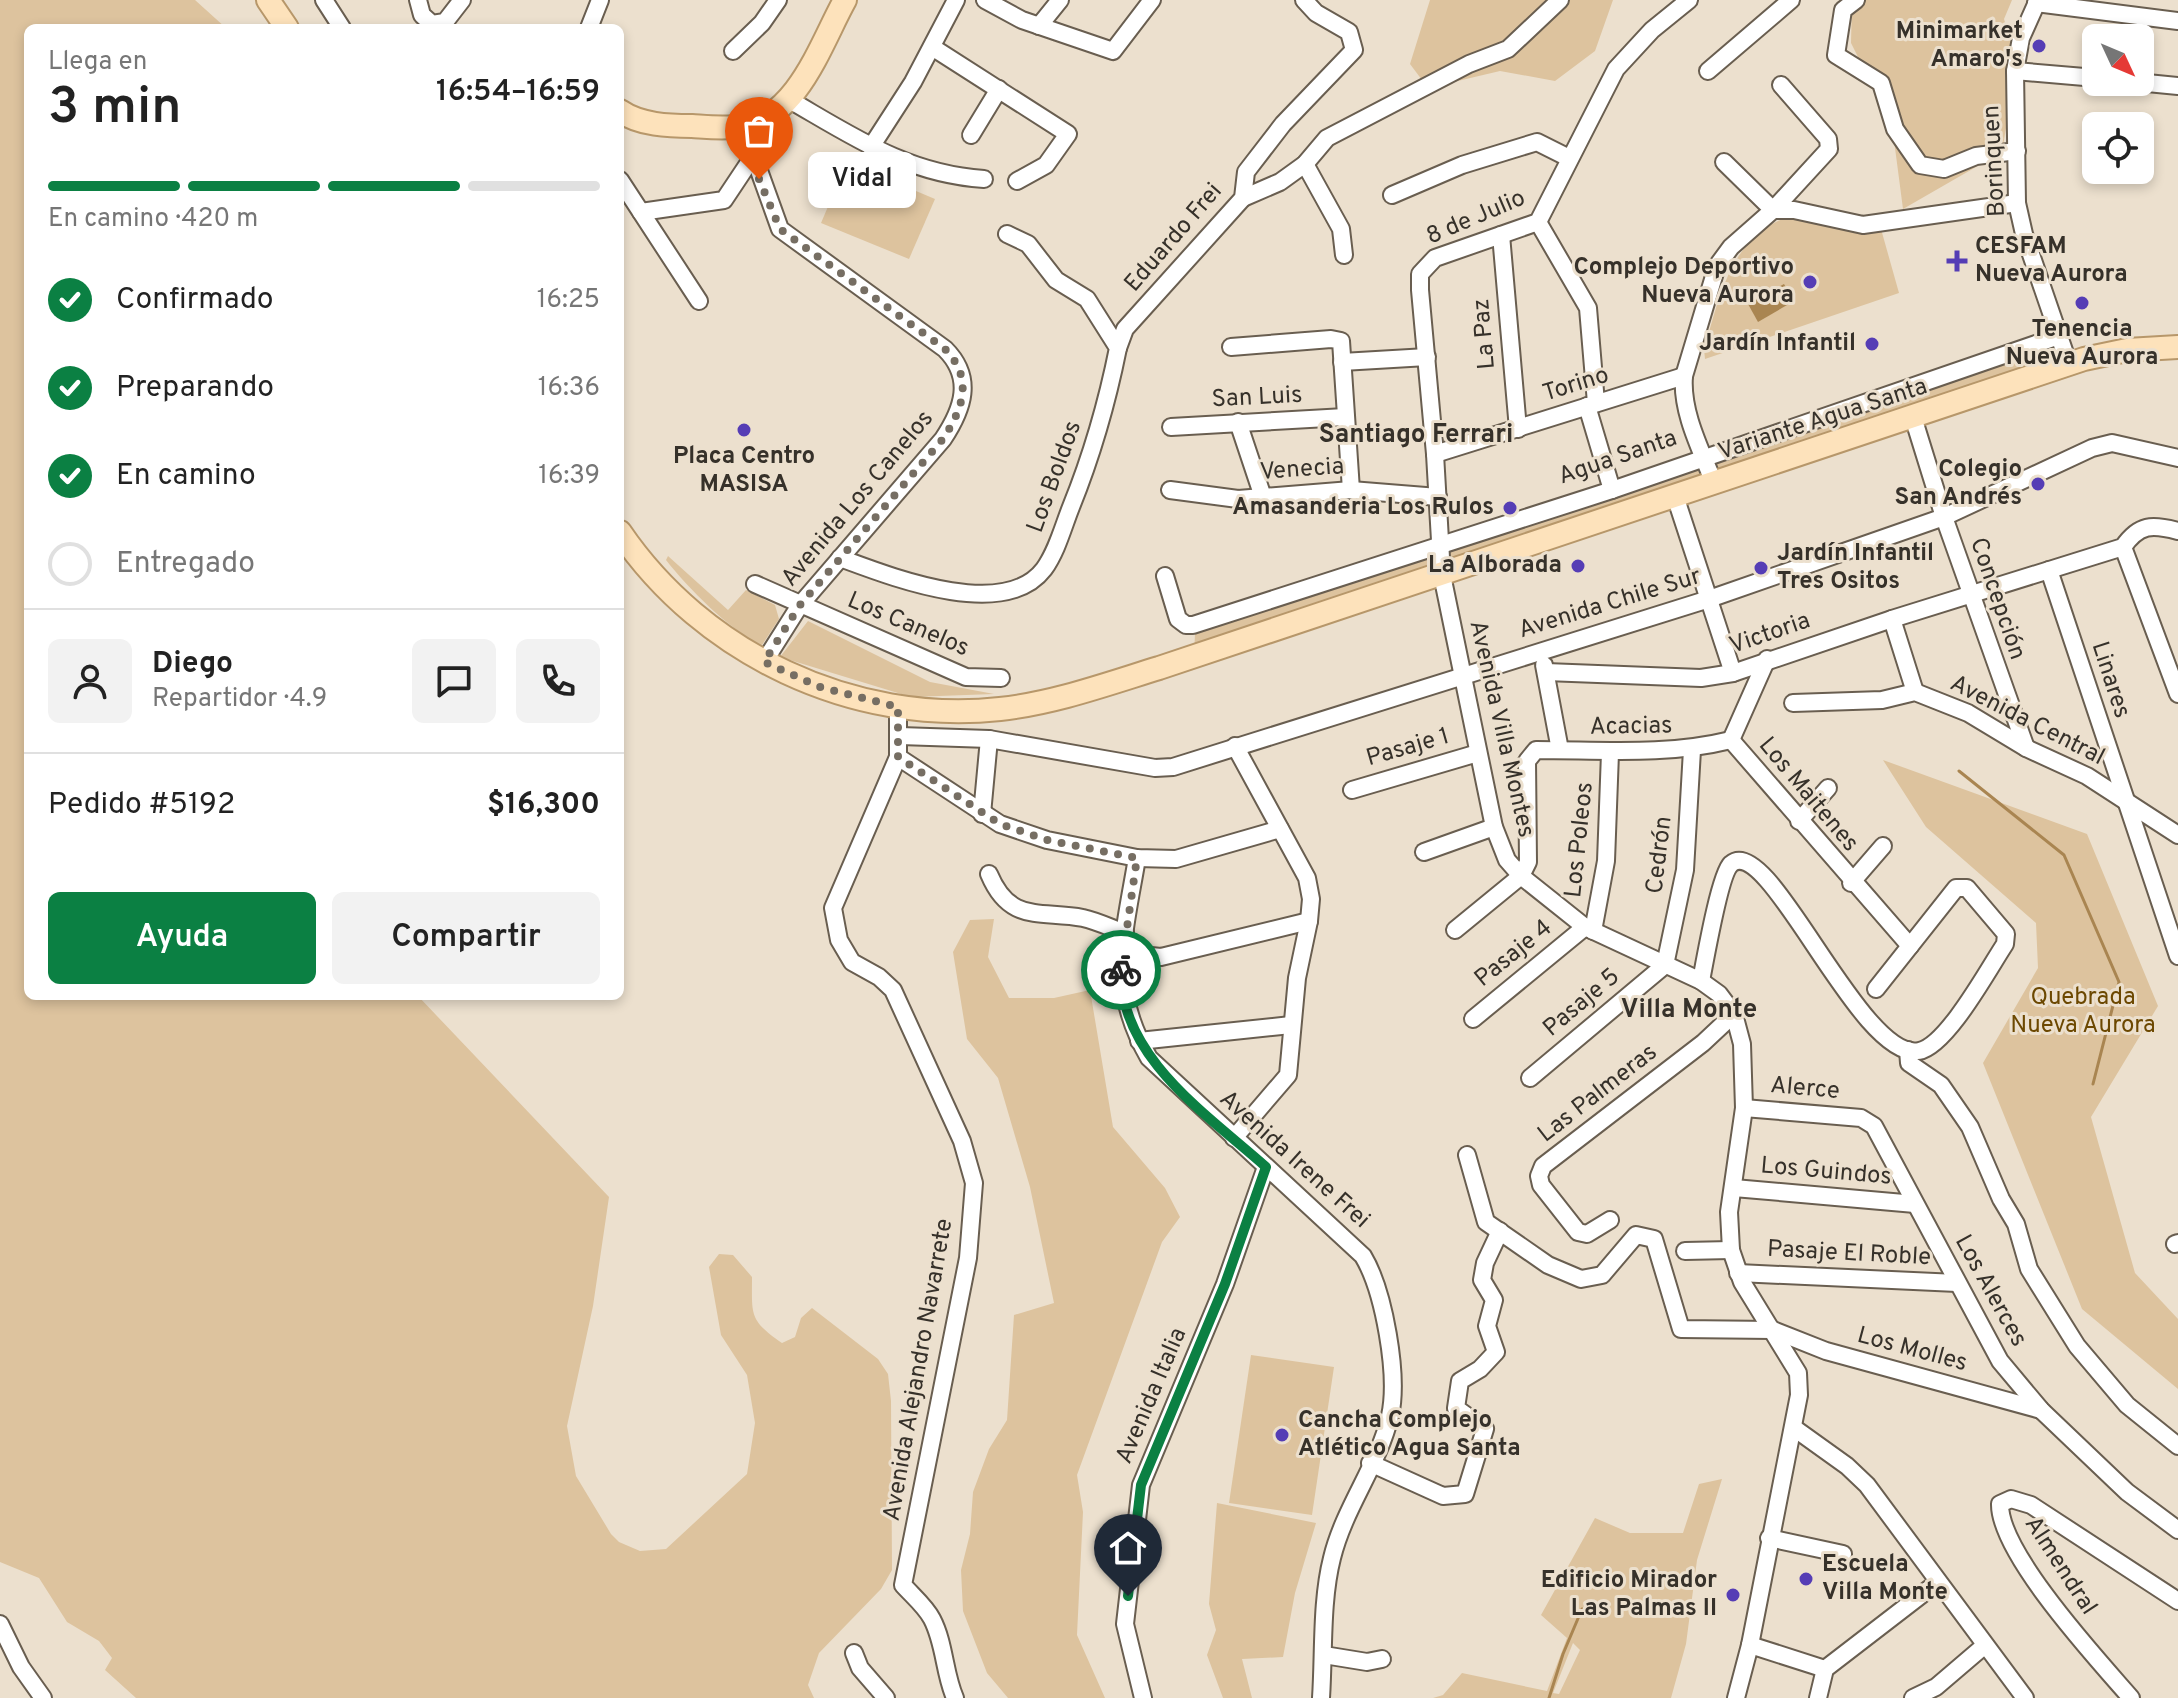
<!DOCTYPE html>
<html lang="es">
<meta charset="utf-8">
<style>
body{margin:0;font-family:Overpass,sans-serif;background:#f2f2f2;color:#222;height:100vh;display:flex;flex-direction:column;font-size:30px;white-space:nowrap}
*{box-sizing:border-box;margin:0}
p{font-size:26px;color:#767676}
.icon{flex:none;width:44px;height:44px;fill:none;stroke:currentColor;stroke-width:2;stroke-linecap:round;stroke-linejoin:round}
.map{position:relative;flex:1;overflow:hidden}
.drawer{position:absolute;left:24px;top:24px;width:600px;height:976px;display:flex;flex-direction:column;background:#fff;border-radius:12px;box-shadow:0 4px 12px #0003}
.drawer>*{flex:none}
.needle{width:52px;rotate:134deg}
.tools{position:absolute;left:2082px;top:24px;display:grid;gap:16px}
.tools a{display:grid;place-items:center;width:72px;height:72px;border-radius:12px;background:#fff;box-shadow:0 4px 12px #0003;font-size:40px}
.pin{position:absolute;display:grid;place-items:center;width:68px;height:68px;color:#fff;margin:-82px -34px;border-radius:50% 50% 50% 0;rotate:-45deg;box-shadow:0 0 8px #0007}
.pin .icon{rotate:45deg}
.courier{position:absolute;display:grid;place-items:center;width:80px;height:80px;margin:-40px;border:6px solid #0b8043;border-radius:50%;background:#fff;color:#222;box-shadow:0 2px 10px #0007}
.bubble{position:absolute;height:56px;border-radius:12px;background:#fff;box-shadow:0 4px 12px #0003;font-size:26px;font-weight:600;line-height:56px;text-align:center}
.headline em{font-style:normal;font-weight:600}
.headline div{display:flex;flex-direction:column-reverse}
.headline{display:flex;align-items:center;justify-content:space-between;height:136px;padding:0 24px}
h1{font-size:52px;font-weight:600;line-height:60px}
.bar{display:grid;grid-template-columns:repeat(4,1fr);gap:12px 8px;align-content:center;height:96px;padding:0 24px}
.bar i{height:10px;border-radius:6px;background:#e0e0e0}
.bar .on{background:#0b8043}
.bar p{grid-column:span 4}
.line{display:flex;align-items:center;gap:20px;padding:0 24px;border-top:2px solid #e0e0e0}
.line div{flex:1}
.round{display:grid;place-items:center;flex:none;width:84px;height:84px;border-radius:12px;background:#f2f2f2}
ol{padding:0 24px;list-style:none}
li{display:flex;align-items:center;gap:24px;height:88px}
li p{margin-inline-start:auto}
li .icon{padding:8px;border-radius:50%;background:#0b8043;color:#fff;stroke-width:4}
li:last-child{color:#767676}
li i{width:44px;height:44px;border:4px solid #e0e0e0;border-radius:50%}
.button{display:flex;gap:16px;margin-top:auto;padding:16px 24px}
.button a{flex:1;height:92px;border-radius:12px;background:#0b8043;color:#fff;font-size:32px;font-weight:600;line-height:92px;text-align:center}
.button a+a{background:#f2f2f2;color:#222}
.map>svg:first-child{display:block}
</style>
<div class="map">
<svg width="2178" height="1698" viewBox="0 0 2178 1698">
<rect width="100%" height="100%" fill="#ece0ce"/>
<g fill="#ddc39e" fill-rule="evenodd">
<path d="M 0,0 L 195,0 L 226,28 L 28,28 L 28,996 L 418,996 L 609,1197 L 593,1306 L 567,1426 L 576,1476 L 611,1534 L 619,1542 L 640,1551 L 666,1549 L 747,1474 L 755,1423 L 747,1375 L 721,1335 L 709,1267 L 719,1254 L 733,1255 L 752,1277 C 752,1315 749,1320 782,1343 L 795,1337 L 801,1318 L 812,1308 L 878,1359 L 888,1374 L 891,1401 L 892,1570 L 881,1589 L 819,1653 L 808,1685 L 814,1698 L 136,1698 L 105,1670 L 112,1658 L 99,1641 L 67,1622 L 39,1578 L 0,1562 Z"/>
<path d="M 1430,0 L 1613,0 L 1595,51 L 1555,81 L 1500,71 L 1428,88 L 1410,64 Z"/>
<path d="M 1852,0 L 2012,0 L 2004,19 L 2017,62 L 2002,152 L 1903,209 L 1892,125 L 1851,43 Z"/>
<path d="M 847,162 L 935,199 L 909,259 L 821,223 Z"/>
<path d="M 1785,218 L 1854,229 L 1881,229 L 1899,293 L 1705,359 L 1704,349 C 1719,300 1730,238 1785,218 Z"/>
<path d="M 2057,343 L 2064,363 L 1194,658 L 1195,633 L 1702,467 Z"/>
<path d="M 668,556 L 728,610 L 746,590 L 775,605 L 779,619 L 762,645 C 729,630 688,588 666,560 Z"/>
<path d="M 808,621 L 930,682 L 994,694 L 911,697 L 780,657 Z"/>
<path d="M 1883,760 L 2087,834 L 2158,1006 L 2091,1117 L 2135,1273 L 2178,1319 L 2178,1389 L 2082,1309 L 1983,1063 L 2038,968 L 2036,923 L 1926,827 Z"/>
<path d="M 994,919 L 988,957 L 1009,998 L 1054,998 L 1090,990 L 1113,1127 L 1165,1188 L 1180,1217 L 1162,1242 L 1077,1475 L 1083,1512 L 1077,1635 L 1105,1698 L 1008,1698 L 987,1673 L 963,1611 L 961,1570 L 970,1534 L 973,1492 L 989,1449 L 1007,1420 L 1014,1315 L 1054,1303 L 1030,1187 L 998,1078 L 967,1039 L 953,952 L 970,920 Z"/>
<path d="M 1251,1355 L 1334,1367 L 1312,1515 L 1229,1503 Z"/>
<path d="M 1722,1479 L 1697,1560 L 1686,1644 L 1671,1698 L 1433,1698 L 1443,1695 L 1462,1673 L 1547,1691 L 1567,1638 L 1541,1615 L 1595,1518 L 1630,1533 L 1683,1533 L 1699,1484 ZM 1573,1643 L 1580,1650 L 1559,1694 L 1553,1693 Z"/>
<path d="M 1217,1503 L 1316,1523 L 1295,1593 L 1283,1657 L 1242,1659 L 1252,1698 L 1223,1698 L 1207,1655 L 1216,1630 L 1209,1604 Z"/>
</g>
<path fill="#a98551" d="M 1784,284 L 1794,301 L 1758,322 L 1748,304 Z"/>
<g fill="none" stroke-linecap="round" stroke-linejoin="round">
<g stroke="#a98551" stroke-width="3">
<path d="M 1959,771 L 2064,855 L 2119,982 L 2093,1084"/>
<path d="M 1549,1698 L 1563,1654 L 1582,1609"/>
</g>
<g stroke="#695e50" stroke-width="20">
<g id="minor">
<path d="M 324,0 L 342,28"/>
<path d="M 418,0 L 422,15 L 432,24 L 445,22 L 462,0"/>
<path d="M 985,0 L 1022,20 L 1113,51 L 1152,0"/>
<path d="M 1689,0 L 1652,30 L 1616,69 L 1538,222 L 1435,258 L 1420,274 L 1420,290 L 1435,454 L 1442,575 L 1494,827 L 1507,860 L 1521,876 L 1585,927 L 1701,981 L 1719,994 L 1734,1014 L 1742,1044 L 1744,1108 L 1729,1212 L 1731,1250 L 1742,1282 L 1798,1373 L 1799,1395 L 1750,1645 L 1736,1698"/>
<path d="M 1856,0 L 1843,10 L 1836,55 L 1881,83 L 1895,129 L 1920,165 L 1944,169 L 1976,156 L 2017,151"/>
<path d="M 2038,0 L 2021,38 L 2015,71 L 2017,203 L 2024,234 L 2069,365"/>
<path d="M 2036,3 L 2178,21"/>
<path d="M 1039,26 L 1060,0"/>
<path d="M 589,28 L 600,0"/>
<path d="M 932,47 L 1068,134 L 1046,165 L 1017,181"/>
<path d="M 733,51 L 762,23 L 778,0"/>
<path d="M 1708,71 L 1791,0"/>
<path d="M 2015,71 L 2096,78"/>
<path d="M 2137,82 L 2178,86"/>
<path d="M 788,99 C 854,137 907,174 984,179"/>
<path d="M 743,126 L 780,229 L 945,349 C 974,378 963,409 943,439 L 800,605 L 764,662"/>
<path d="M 971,135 L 999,89"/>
<path d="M 871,147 L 913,82 L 956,0"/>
<path d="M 1724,162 L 1773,210 L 1829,149 L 1828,139 L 1781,85"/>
<path d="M 1305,164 L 1341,229 L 1344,255"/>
<path d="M 620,180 L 699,301"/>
<path d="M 1392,195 L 1462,165 L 1537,142 L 1569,158"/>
<path d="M 1243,198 L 1280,182 L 1305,164 L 1327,138 L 1469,64 L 1508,49 L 1560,0"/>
<path d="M 641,212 L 724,200 L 752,158"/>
<path d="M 1538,222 L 1588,308 L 1596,403"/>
<path d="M 1501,235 L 1518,429"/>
<path d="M 1231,347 L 1331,339 L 1341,341 L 1351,490"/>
<path d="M 1118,348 L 1125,329 L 1243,198 L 1246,172 L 1283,124 L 1354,50 L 1349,32 L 1316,13 L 1304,0"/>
<path d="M 1342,362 L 1427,357"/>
<path d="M 1587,406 L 1612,490"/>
<path d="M 1913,417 L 1944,517 L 2026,748"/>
<path d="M 1238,422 L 1263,497"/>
<path d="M 1171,427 L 1345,417"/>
<path d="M 1435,454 L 1684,376"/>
<path d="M 1714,483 C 1701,450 1681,412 1684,376 L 1717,266 L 1731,247 L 1773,210 L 1794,210 L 1863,225 L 2017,203"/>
<path d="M 1170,490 L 1238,499 L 1351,490 L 1438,497"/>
<path d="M 1675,496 L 1733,673"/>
<path d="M 2123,547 L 2178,694"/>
<path d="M 840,558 C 889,576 1004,622 1044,569 C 1057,551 1063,527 1071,507 C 1092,455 1107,403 1118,348 L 1087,299 L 1056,280 L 1028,244 L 1007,234"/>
<path d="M 2049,570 L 2178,956"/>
<path d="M 1165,576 L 1178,619 L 1186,625 L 1193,625 L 1612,490 L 2059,336"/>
<path d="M 755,584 L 966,677 L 1001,678"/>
<path d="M 1892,619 L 1915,692"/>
<path d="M 1544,665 L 1560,750"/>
<path d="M 1546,672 L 1701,678 L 1733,673 L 1892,619 L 2123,547 C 2139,524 2152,524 2178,531"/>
<path d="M 1793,703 L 1882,700 L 1915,692 L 1968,713 L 2026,748 L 2087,776 L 2178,835"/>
<path d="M 898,707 L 898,757 L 833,908 L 839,940 L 852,962 L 879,977 L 893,990 L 962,1141 L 974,1183 L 968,1258 L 903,1585 C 913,1596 926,1607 932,1619 C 945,1644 944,1673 955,1698"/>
<path d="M 900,736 L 989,739 L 1155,768 L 1173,767 L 1709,599 L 1944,517 L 2092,448 L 2112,443 L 2178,458"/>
<path d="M 1731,740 L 1910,946"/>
<path d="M 1731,740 L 1767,659"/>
<path d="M 898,757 L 1000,824 L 1047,840 L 1137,858 L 1176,859 L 1280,829"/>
<path d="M 1352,790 L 1478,753"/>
<path d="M 982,814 L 989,739"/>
<path d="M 1799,821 L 1828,788"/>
<path d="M 1424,852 L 1494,827"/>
<path d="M 1137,858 C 1124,936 1107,985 1149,1058 L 1363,1256 C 1384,1291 1399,1375 1390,1416 C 1379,1464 1344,1508 1332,1558 C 1321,1601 1324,1653 1321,1698"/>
<path d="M 989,874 C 1010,924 1040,910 1083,918 C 1097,921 1111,928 1125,933"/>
<path d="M 1851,883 L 1883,846"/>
<path d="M 1455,930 L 1521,876 L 1528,862 L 1527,761 L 1536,750 C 1603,750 1666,756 1731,740"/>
<path d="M 1593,931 L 1606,861 L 1610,753"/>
<path d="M 1121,953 L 1161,957 L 1309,921"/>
<path d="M 1701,981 C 1705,960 1720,874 1731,864 C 1769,831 1860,1062 1919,1051 C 1947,1046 1989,968 2005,944 L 2006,934 L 1967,888 L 1956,888 L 1876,989"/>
<path d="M 1473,1019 L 1585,927"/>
<path d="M 1139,1041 L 1291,1025"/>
<path d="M 1908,1050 L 1909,1063 L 1941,1085 L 1970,1127 L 2001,1199 L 2016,1224 L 2029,1269 L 2077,1346 L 2127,1405 L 2178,1446"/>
<path d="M 1530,1078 L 1665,965 L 1685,870 L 1692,750"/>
<path d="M 1744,1108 L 1861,1118 L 1874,1126 L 2000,1361 L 2041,1410 L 2127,1492 L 2178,1530"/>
<path d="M 1234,1138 L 1288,1075 L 1297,978 L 1309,921 L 1311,899 L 1307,878 L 1235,746"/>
<path d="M 1467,1155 L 1486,1222 L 1548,1265 L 1581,1279 L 1602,1275 L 1636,1235 L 1654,1239 L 1681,1329 L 1773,1330 L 1826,1351 L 2041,1410"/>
<path d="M 1734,1188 L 1915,1204"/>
<path d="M 1610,1220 L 1587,1234 L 1578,1232 L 1541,1185 L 1539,1176 L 1543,1166 L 1703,1043 L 1734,1014"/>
<path d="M 2175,1244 L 2178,1243"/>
<path d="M 1685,1251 L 1731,1250"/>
<path d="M 1738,1273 L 1957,1283"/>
<path d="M 1794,1428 L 1847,1466 L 1867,1485 L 2025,1698"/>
<path d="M 1370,1463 L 1443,1496 L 1465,1494 L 1485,1429 L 1456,1408 L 1460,1381 L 1480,1369 L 1496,1352 L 1487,1326 L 1494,1300 L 1482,1280 L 1485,1263 L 1500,1231"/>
<path d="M 1769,1538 L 1843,1554"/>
<path d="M 0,1624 L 21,1667 L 43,1698"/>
<path d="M 1750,1645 L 1825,1669"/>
<path d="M 854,1653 L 860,1668 L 886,1698"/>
<path d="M 1324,1655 L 1367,1662 L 1382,1659"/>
<path d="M 1143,1698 L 1125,1624 L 1141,1485 L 1225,1284 L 1266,1167"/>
<path d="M 1818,1698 L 1825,1669 L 1938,1582"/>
<path d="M 1913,1698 L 1936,1687 L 1984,1646"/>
<path d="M 2131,1698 C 2098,1660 1999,1553 2000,1504 L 2011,1499 L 2031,1505 L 2178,1601"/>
</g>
</g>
<g stroke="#b7976a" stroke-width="26">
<g id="major">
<path d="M 268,0 L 287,28"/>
<path d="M 620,111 C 640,125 669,126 692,126 C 708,127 726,129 742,126 C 798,117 821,43 845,0"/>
<path d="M 620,532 C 703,654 853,725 1000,709 C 1055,703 1107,684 1159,668 L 2084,359 L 2127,350 L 2178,347"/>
</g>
</g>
<use href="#minor" stroke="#fff" stroke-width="16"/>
<use href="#major" stroke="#fde2bb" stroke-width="22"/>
</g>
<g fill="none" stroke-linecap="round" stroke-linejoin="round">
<path stroke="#766e63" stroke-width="8" stroke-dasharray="0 14.4" d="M 759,179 L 780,229 L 945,349 C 974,379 963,408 943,439 L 800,605 L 764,662 L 820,687 L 898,707 L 898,757 L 1000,824 L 1047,840 L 1137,858 L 1121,970"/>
<path stroke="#0b8043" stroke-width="10" d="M 1121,970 C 1119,1057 1208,1115 1266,1167 L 1225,1284 L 1141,1485 L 1128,1596"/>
</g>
<g fill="#553db5" stroke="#ece0ce" stroke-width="3">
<circle cx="2039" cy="46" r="8"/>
<path d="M1953 249h8v8h8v8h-8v8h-8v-8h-8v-8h8z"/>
<circle cx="1810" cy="282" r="8"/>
<circle cx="2082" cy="303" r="8"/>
<circle cx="1872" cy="344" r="8"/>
<circle cx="744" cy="430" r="8"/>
<circle cx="2038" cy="484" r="8"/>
<circle cx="1510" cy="508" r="8"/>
<circle cx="1578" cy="566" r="8"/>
<circle cx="1761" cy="568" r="8"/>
<circle cx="1282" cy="1435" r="8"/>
<circle cx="1806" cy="1579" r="8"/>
<circle cx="1733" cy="1595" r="8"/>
</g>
<g text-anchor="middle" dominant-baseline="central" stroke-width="6" stroke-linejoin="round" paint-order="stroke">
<g font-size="24" font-weight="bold" fill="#36312a" stroke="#ece0ce" text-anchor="end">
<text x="2023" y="32">Minimarket<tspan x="2023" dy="28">Amaro's</tspan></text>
<text x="1975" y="247" text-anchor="start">CESFAM<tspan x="1975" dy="28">Nueva Aurora</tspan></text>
<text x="1794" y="268">Complejo Deportivo<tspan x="1794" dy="28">Nueva Aurora</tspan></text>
<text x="2082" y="330" text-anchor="middle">Tenencia<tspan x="2082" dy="28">Nueva Aurora</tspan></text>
<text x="1856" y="344">Jardín Infantil</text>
<text x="744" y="457" text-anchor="middle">Placa Centro<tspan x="744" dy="28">MASISA</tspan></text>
<text x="2022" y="470">Colegio<tspan x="2022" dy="28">San Andrés</tspan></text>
<text x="1494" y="508">Amasanderia Los Rulos</text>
<text x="1777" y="554" text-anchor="start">Jardín Infantil<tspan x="1777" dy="28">Tres Ositos</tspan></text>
<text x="1562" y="566">La Alborada</text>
<text x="1298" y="1421" text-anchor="start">Cancha Complejo<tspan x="1298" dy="28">Atlético Agua Santa</tspan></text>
<text x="1822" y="1565" text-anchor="start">Escuela<tspan x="1822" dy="28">Villa Monte</tspan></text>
<text x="1717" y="1581">Edificio Mirador<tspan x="1717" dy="28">Las Palmas II</tspan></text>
</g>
<g font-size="24" fill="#36312a" stroke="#ece0ce">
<text transform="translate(1995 161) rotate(-93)">Borinquen</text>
<text transform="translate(1476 218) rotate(-23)">8 de Julio</text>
<text transform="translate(1174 238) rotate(-49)">Eduardo Frei</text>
<text transform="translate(1485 334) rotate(-95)">La Paz</text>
<text transform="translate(1576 385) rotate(-17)">Torino</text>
<text transform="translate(1257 398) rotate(-3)">San Luis</text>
<text transform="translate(1823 420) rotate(-18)">Variante Agua Santa</text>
<text transform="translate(1618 458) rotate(-19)">Agua Santa</text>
<text transform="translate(1302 470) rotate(-4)">Venecia</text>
<text transform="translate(1055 477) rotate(-70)">Los Boldos</text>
<text transform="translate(858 499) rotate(-50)">Avenida Los Canelos</text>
<text transform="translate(1997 599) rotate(71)">Concepción</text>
<text transform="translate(1610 604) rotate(-17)">Avenida Chile Sur</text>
<text transform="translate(908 625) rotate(23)">Los Canelos</text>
<text transform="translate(1770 634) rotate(-19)">Victoria</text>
<text transform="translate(2110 680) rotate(72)">Linares</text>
<text transform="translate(2027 721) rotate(27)">Avenida Central</text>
<text transform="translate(1631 727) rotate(-1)">Acacias</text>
<text transform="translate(1501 729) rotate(77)">Avenida Villa Montes</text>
<text transform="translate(1408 748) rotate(-16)">Pasaje 1</text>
<text transform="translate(1808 795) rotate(50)">Los Maitenes</text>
<text transform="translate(1580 840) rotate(-84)">Los Poleos</text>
<text transform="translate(1660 855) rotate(-83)">Cedrón</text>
<text transform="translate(1514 954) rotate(-39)">Pasaje 4</text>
<text transform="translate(1582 1003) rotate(-40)">Pasaje 5</text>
<text transform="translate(1805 1089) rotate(5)">Alerce</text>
<text transform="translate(1598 1094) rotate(-38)">Las Palmeras</text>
<text transform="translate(1294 1160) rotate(42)">Avenida Irene Frei</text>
<text transform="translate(1826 1172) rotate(5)">Los Guindos</text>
<text transform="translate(1849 1254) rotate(3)">Pasaje El Roble</text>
<text transform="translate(1990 1291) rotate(61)">Los Alerces</text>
<text transform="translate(1912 1350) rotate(15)">Los Molles</text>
<text transform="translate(919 1370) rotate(-80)">Avenida Alejandro Navarrete</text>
<text transform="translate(1152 1396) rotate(-67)">Avenida Italia</text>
<text transform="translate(2060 1566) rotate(57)">Almendral</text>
</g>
<g font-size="24" fill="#6c4801" stroke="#ece0ce">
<text x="2083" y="998">Quebrada<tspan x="2083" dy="28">Nueva Aurora</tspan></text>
</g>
<g font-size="26" font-weight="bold" fill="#36312a" stroke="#ece0ce">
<text x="1416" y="435">Santiago Ferrari</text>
<text x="1689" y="1010">Villa Monte</text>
</g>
</g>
</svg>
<div class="tools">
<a><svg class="needle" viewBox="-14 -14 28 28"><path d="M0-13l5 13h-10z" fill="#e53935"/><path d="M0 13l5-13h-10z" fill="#767676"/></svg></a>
<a><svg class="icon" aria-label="locate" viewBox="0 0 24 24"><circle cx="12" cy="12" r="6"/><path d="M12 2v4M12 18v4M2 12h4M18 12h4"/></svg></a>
</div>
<div class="pin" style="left:759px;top:179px;background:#ea580c"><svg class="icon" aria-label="bag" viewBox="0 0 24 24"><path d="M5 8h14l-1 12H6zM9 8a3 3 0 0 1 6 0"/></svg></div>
<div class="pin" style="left:1128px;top:1596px;background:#1f2937"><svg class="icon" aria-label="home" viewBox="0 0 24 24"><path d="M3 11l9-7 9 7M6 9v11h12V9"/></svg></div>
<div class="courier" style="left:1121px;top:970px"><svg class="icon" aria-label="bike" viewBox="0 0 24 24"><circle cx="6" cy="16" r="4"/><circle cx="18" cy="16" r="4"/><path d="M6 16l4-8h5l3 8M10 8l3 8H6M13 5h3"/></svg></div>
<div class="bubble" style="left:808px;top:152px;width:108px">Vidal</div>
<section class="drawer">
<div class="headline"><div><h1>3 min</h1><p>Llega en</p></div><em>16:54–16:59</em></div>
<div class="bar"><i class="on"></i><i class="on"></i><i class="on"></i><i></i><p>En camino · 420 m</p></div>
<ol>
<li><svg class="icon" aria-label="check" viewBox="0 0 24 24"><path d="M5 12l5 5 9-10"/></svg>Confirmado<p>16:25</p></li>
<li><svg class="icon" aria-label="check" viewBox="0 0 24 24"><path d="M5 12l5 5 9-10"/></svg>Preparando<p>16:36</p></li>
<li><svg class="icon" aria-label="check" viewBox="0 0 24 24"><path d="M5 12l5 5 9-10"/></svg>En camino<p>16:39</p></li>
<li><i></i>Entregado</li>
</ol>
<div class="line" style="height:144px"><a class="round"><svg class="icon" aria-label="person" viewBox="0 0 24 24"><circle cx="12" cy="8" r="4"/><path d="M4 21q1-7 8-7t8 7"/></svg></a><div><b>Diego</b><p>Repartidor · 4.9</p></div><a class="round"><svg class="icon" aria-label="chat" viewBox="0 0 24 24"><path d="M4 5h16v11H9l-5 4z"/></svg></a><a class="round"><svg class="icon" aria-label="phone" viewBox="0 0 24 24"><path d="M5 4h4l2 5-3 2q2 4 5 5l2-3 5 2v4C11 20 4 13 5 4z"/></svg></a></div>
<div class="line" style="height:104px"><div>Pedido #5192</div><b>$16,300</b></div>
<div class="button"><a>Ayuda</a><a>Compartir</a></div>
</section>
</div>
